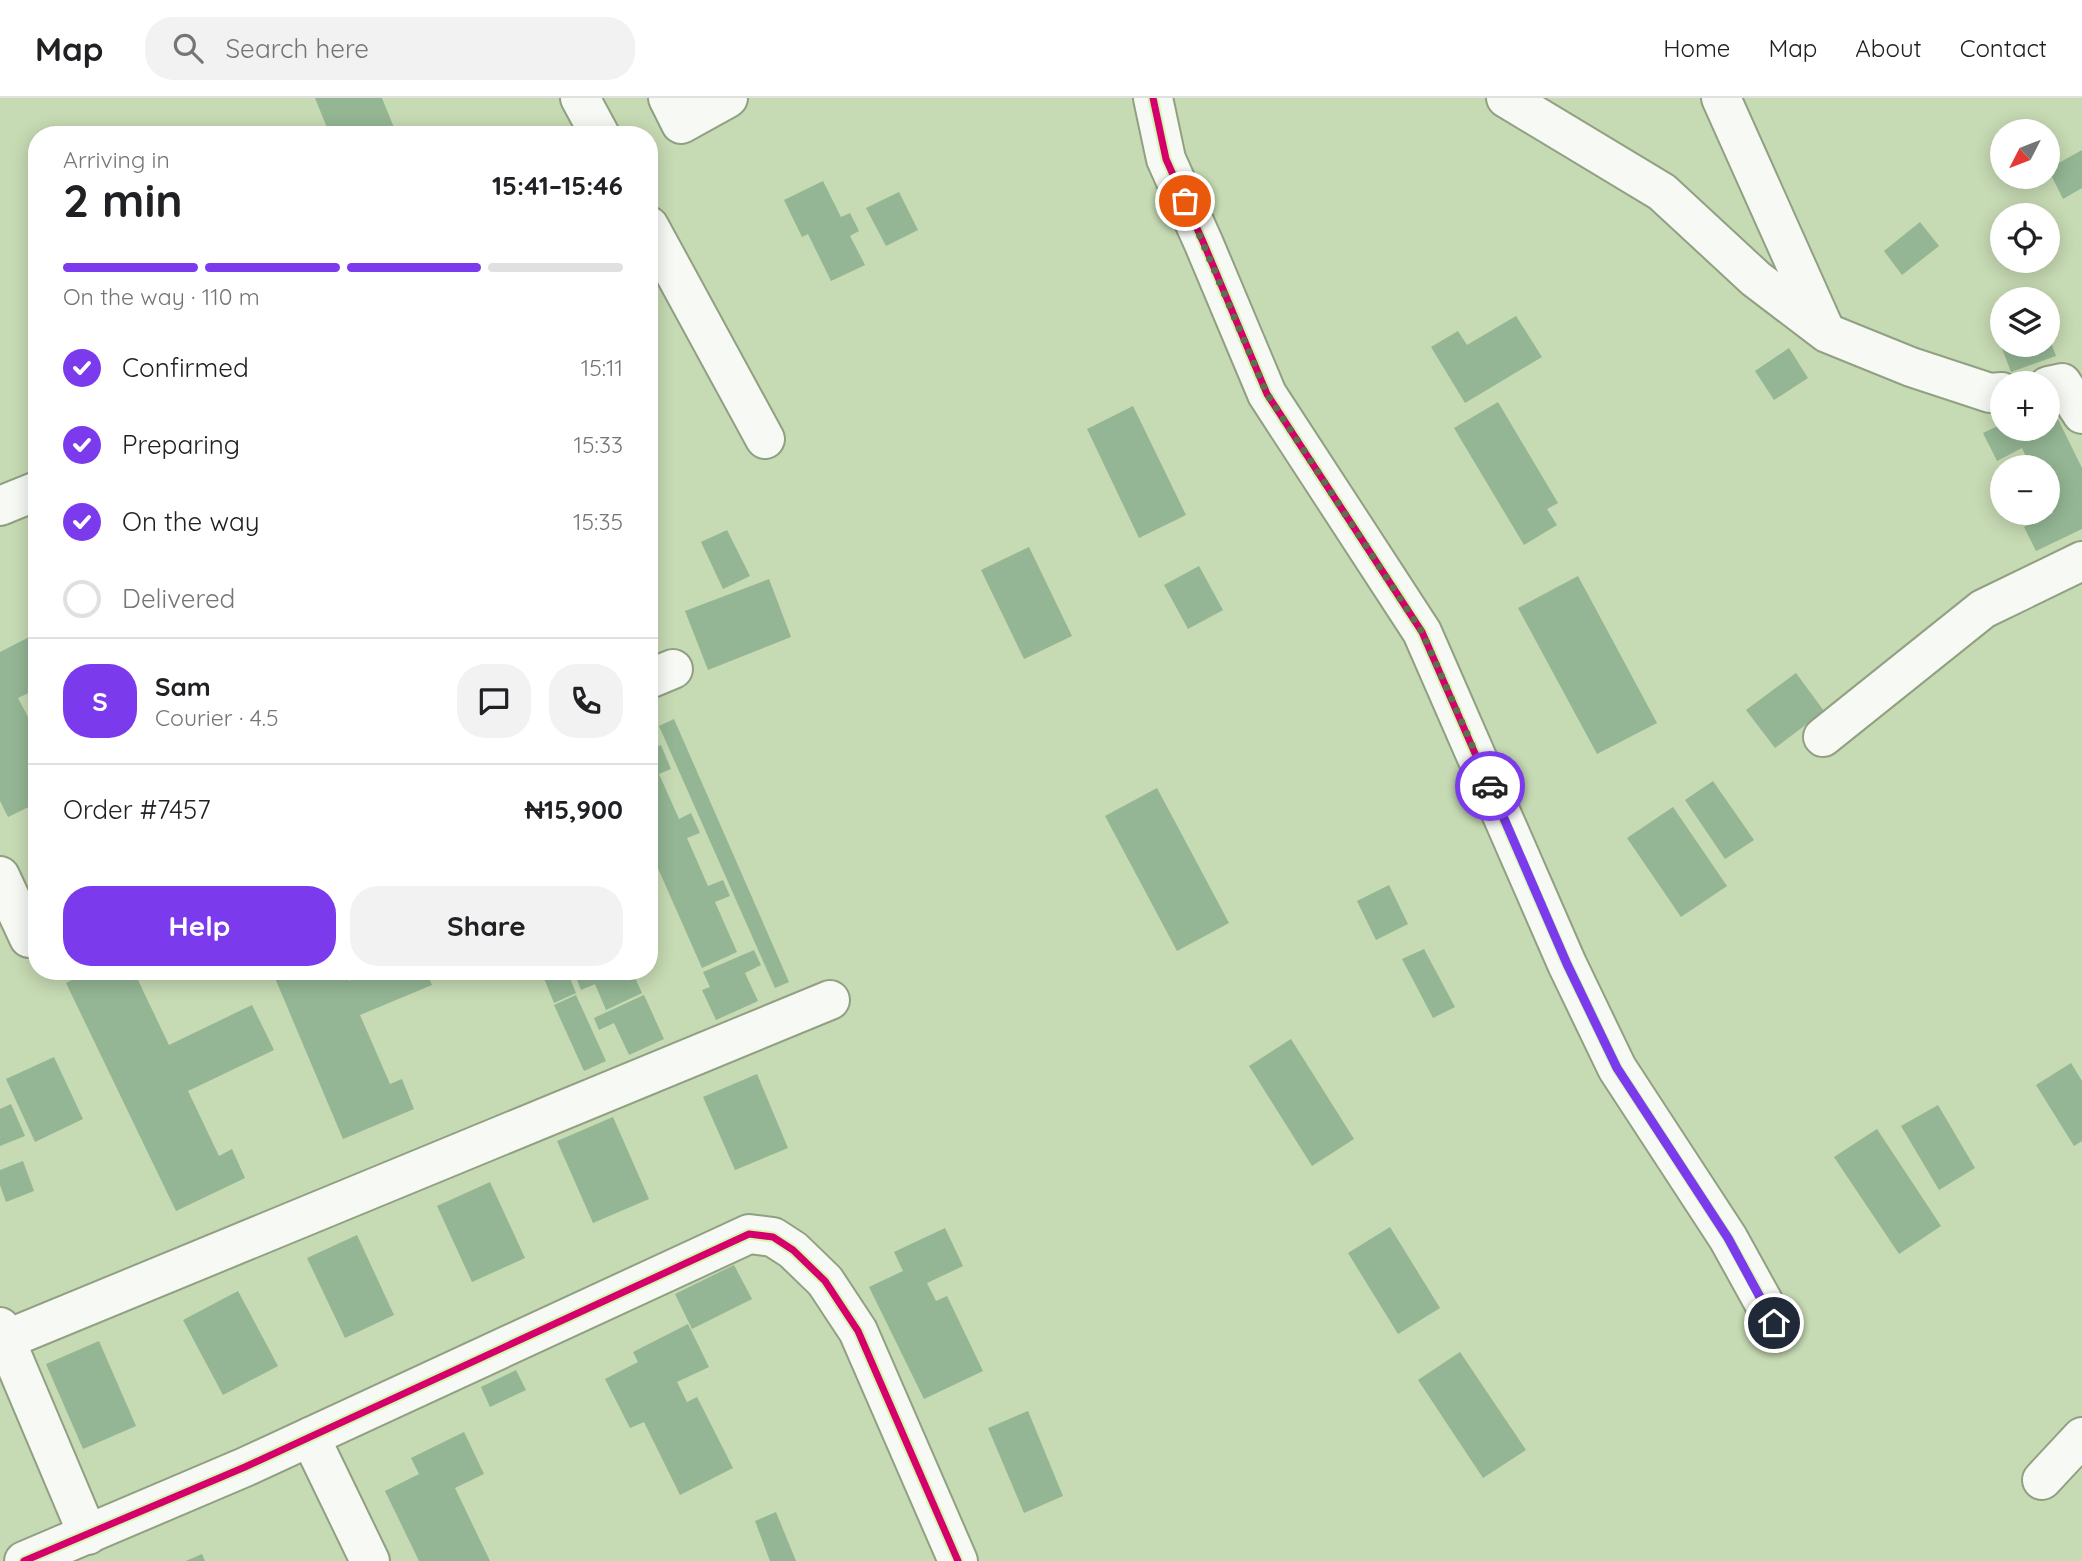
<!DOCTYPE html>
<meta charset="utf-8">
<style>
body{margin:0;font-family:Quicksand,sans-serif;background:#f2f2f2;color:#202124;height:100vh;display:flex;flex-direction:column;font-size:26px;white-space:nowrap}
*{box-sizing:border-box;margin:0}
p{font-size:23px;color:#757577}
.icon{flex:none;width:38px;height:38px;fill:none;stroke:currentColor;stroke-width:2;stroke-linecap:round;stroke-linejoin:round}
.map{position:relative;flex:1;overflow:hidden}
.sheet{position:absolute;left:28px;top:28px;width:630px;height:854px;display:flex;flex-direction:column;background:#fff;border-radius:28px;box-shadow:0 4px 18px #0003}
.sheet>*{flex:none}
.needle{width:46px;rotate:228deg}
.buttons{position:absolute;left:1990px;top:21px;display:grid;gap:14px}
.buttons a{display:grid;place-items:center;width:70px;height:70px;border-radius:50%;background:#fff;box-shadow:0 4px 18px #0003;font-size:35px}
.pin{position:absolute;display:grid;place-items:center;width:60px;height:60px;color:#fff;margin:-30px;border:4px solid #fff;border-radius:50%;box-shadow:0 2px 7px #0007}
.courier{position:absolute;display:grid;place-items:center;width:70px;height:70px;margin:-35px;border:5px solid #7c3aed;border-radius:50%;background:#fff;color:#222;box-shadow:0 2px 9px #0007}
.head em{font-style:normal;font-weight:700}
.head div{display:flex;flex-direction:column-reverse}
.head{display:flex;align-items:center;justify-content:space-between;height:119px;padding:0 35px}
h1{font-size:46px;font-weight:700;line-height:52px}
.bar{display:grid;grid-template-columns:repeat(4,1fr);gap:10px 7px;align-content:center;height:84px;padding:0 35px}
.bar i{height:9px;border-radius:5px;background:#e0e0e0}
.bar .active{background:#7c3aed}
.bar p{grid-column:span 4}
.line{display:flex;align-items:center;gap:18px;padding:0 35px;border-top:2px solid #e0e0e0}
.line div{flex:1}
.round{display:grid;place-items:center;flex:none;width:74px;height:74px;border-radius:28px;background:#f2f2f2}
ol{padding:0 35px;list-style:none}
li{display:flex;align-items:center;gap:21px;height:77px}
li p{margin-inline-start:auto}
li .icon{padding:7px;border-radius:50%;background:#7c3aed;color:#fff;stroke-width:4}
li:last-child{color:#757577}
li i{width:38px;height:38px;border:4px solid #e0e0e0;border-radius:50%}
.primary-button{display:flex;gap:14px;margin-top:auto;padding:14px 35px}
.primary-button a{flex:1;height:80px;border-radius:28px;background:#7c3aed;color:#fff;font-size:28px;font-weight:700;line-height:80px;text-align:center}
.primary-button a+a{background:#f2f2f2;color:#202124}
header{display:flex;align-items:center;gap:42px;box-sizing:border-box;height:98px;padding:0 35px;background:#fff;border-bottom:2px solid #e0e0e0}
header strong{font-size:33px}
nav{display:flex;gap:38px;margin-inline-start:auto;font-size:24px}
.search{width:490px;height:63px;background:#f2f2f2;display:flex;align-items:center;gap:18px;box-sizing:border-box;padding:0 24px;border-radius:28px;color:#757577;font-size:26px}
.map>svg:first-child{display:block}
</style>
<header>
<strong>Map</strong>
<div class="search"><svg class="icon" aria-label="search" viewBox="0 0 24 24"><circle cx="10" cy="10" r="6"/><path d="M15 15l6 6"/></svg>Search here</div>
<nav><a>Home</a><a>Map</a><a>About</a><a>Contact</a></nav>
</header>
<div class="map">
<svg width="2082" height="1463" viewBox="0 0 2082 1463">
<rect width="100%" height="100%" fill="#c6dab3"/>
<g fill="#94b694">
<path d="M 315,0 L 382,0 L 397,37 L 330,37 Z"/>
<path d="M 2082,52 L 2082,90 L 2063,101 L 2048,71 Z"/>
<path d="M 823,83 L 841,119 L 850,115 L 859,133 L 850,138 L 865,167 L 831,183 L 808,136 L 802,139 L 784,102 Z"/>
<path d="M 899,94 L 918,132 L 886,148 L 866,110 Z"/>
<path d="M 1920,124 L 1939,148 L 1902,177 L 1884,153 Z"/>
<path d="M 1516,218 L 1542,259 L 1465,305 L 1431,249 L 1458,233 L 1467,247 Z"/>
<path d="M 2002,230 L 2002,247 L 2048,247 L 2048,237 L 2056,258 L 2011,274 L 1995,232 Z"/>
<path d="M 1789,250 L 1808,280 L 1774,302 L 1755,273 Z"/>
<path d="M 2049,303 L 2082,370 L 2082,431 L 2036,453 L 2024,429 L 2053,415 L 2048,403 L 2048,369 L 2031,369 L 2022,350 L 1997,363 L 1983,335 L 2002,326 L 2002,331 L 2048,331 L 2048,304 Z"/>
<path d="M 1498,304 L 1558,405 L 1547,411 L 1557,427 L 1524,447 L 1454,330 Z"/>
<path d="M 1133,308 L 1186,417 L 1139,440 L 1087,331 Z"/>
<path d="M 727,432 L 750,478 L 723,491 L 701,444 Z"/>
<path d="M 1029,449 L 1072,538 L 1024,561 L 981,472 Z"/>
<path d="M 1199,468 L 1223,512 L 1188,531 L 1164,487 Z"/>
<path d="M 1578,478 L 1657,625 L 1597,656 L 1518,510 Z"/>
<path d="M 769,481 L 791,539 L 708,572 L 685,513 Z"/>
<path d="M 37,535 L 37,591 L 18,600 L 37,636 L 37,705 L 8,719 L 0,703 L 0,554 Z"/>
<path d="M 1796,575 L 1824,613 L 1775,650 L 1746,612 Z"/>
<path d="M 674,621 L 789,884 L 775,890 L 659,628 Z"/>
<path d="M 661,647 L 671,671 L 659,676 L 679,721 L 691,715 L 700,735 L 687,740 L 708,788 L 723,782 L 730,798 L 715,804 L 737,854 L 702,870 L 649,750 L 649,652 Z"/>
<path d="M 1713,683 L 1754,742 L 1725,761 L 1685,702 Z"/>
<path d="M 1157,690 L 1229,825 L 1177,853 L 1105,718 Z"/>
<path d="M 1673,709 L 1727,788 L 1681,819 L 1627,740 Z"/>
<path d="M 1389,787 L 1408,826 L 1376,842 L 1357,803 Z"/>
<path d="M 1424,851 L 1455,909 L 1433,920 L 1402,861 Z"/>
<path d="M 754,852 L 761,867 L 745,875 L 758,903 L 716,922 L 702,892 L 710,889 L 703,874 Z"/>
<path d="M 90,873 L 150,873 L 137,880 L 169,947 L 252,907 L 274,952 L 188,993 L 219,1058 L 232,1051 L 245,1080 L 176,1113 L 66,885 Z"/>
<path d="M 272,873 L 345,873 L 349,883 L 372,873 L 426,873 L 432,887 L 360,917 L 390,986 L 402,981 L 414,1011 L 343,1041 Z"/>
<path d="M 541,873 L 567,873 L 576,895 L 554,905 Z"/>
<path d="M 589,873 L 632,873 L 642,895 L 606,912 L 595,886 L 581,892 L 577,882 L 590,876 Z"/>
<path d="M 576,897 L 606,963 L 584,973 L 554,907 Z"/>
<path d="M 644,897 L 664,941 L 629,957 L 614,925 L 599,932 L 594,920 Z"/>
<path d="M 1291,941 L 1354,1041 L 1312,1068 L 1249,968 Z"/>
<path d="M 54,959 L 83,1021 L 35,1044 L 6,981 Z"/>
<path d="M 2071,965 L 2082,983 L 2082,1043 L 2074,1048 L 2036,987 Z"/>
<path d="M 757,976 L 788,1050 L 735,1072 L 703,999 Z"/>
<path d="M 11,1006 L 25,1038 L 0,1048 L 0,1011 Z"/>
<path d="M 1938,1007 L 1975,1070 L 1939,1092 L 1901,1028 Z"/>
<path d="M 613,1019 L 649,1101 L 593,1125 L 557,1043 Z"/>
<path d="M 1877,1031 L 1941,1128 L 1899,1156 L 1834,1059 Z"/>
<path d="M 23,1063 L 34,1093 L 6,1104 L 0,1087 L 0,1072 Z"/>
<path d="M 490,1084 L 525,1160 L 472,1184 L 437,1108 Z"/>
<path d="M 1390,1129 L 1440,1210 L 1398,1236 L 1348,1155 Z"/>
<path d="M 945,1130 L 963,1168 L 927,1185 L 936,1203 L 947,1198 L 983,1273 L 924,1301 L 869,1189 L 903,1173 L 894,1154 Z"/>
<path d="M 357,1137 L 394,1217 L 345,1240 L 307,1160 Z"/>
<path d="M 734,1167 L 752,1201 L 692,1231 L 675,1196 Z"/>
<path d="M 238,1193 L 278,1268 L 223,1297 L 183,1222 Z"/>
<path d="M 688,1226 L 709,1269 L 677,1284 L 687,1304 L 697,1299 L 733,1370 L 680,1397 L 644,1324 L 630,1330 L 605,1281 L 638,1264 L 633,1254 Z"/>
<path d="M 99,1243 L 136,1328 L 83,1351 L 46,1266 Z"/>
<path d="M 1460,1254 L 1526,1352 L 1483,1380 L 1418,1282 Z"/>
<path d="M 516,1272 L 526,1292 L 490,1309 L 481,1289 Z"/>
<path d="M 1028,1313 L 1063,1398 L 1024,1415 L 988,1330 Z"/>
<path d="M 464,1334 L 484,1376 L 455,1390 L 490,1463 L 419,1463 L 385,1393 L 419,1376 L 411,1360 Z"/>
<path d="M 776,1414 L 796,1463 L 770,1463 L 755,1423 Z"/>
<path d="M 202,1456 L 205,1463 L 186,1463 Z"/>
</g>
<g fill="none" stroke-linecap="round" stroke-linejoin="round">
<g stroke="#91a082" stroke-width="42">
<g id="minor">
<path d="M 580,0 L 600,37"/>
<path d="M 668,0 L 681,26 L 728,0"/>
<path d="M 1153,0 L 1166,61 L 1204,146 L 1267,296 L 1422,534 L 1567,866 L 1617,970 L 1728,1140 L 1775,1225"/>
<path d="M 1506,0 L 1662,94 L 1756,181 L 1827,235 L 1911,269 L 1990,295 L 2002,294"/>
<path d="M 1721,0 L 1824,230"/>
<path d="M 649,128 L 765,341"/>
<path d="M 2048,288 L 2062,285 L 2082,316"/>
<path d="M 0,408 L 37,393"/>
<path d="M 649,581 L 673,571"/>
<path d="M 1823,639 L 1983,511 L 2082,463"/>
<path d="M 0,778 L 29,840"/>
<path d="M 0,1229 L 88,1437"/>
<path d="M 5,1242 L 830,902"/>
<path d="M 310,1339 L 370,1463"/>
<path d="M 2042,1382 L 2082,1339"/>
<path d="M 24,1463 L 245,1369 L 749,1136 L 773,1139 L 793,1152 L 825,1183 L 858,1233 L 958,1463"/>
</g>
</g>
<use href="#minor" stroke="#f6f9f4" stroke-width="38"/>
<g stroke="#d2f7b0" stroke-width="11">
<g id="cycleway">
<path d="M 1153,0 L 1166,61 L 1204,146 L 1267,296 L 1422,534 L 1567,866 L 1617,970 L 1728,1140 L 1775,1225"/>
<path d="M 24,1463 L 245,1369 L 749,1136 L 773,1139 L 793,1152 L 825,1183 L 858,1233 L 958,1463"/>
</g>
</g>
<use href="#cycleway" stroke="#d6006c" stroke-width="7"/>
</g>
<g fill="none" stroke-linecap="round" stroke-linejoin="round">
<path stroke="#5e6e4e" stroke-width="7" stroke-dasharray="0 12.6" d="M 1185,103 L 1267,296 L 1422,534 L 1490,688"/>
<path stroke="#7c3aed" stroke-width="9" d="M 1490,688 L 1567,866 L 1617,970 L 1728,1140 L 1774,1225"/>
</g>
</svg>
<div class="buttons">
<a><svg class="needle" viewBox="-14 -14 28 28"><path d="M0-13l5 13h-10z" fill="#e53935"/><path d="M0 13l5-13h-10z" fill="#757577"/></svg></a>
<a><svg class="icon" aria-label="locate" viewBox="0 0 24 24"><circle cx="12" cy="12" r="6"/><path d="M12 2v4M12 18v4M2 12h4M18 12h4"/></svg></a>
<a><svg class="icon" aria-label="layers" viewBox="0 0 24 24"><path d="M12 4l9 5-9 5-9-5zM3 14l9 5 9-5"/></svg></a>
<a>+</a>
<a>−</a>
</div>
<div class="pin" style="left:1185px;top:103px;background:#ea580c"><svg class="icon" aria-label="bag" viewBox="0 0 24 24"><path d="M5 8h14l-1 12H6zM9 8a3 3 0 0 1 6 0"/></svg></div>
<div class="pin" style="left:1774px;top:1225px;background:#1f2937"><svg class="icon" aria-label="home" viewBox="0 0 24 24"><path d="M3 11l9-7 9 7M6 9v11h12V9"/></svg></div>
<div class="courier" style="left:1490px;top:688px"><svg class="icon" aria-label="car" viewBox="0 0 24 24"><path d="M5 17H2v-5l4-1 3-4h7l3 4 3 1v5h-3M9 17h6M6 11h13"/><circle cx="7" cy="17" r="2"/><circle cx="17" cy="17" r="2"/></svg></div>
<section class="sheet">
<div class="head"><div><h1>2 min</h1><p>Arriving in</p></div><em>15:41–15:46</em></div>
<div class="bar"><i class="active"></i><i class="active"></i><i class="active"></i><i></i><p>On the way · 110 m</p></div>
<ol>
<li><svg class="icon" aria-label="check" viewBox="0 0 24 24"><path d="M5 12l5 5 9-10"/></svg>Confirmed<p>15:11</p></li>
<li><svg class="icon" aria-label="check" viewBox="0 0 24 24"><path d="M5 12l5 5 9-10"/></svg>Preparing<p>15:33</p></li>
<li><svg class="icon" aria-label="check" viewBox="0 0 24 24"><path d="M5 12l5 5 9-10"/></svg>On the way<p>15:35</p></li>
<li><i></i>Delivered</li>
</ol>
<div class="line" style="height:126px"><b class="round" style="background:#7c3aed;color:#fff">S</b><div><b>Sam</b><p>Courier · 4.5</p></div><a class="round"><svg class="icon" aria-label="chat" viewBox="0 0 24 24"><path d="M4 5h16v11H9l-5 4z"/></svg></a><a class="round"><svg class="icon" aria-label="phone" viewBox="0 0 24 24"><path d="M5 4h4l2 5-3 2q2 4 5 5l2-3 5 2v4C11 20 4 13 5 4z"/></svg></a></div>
<div class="line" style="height:91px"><div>Order #7457</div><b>₦15,900</b></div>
<div class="primary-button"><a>Help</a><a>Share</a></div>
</section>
</div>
